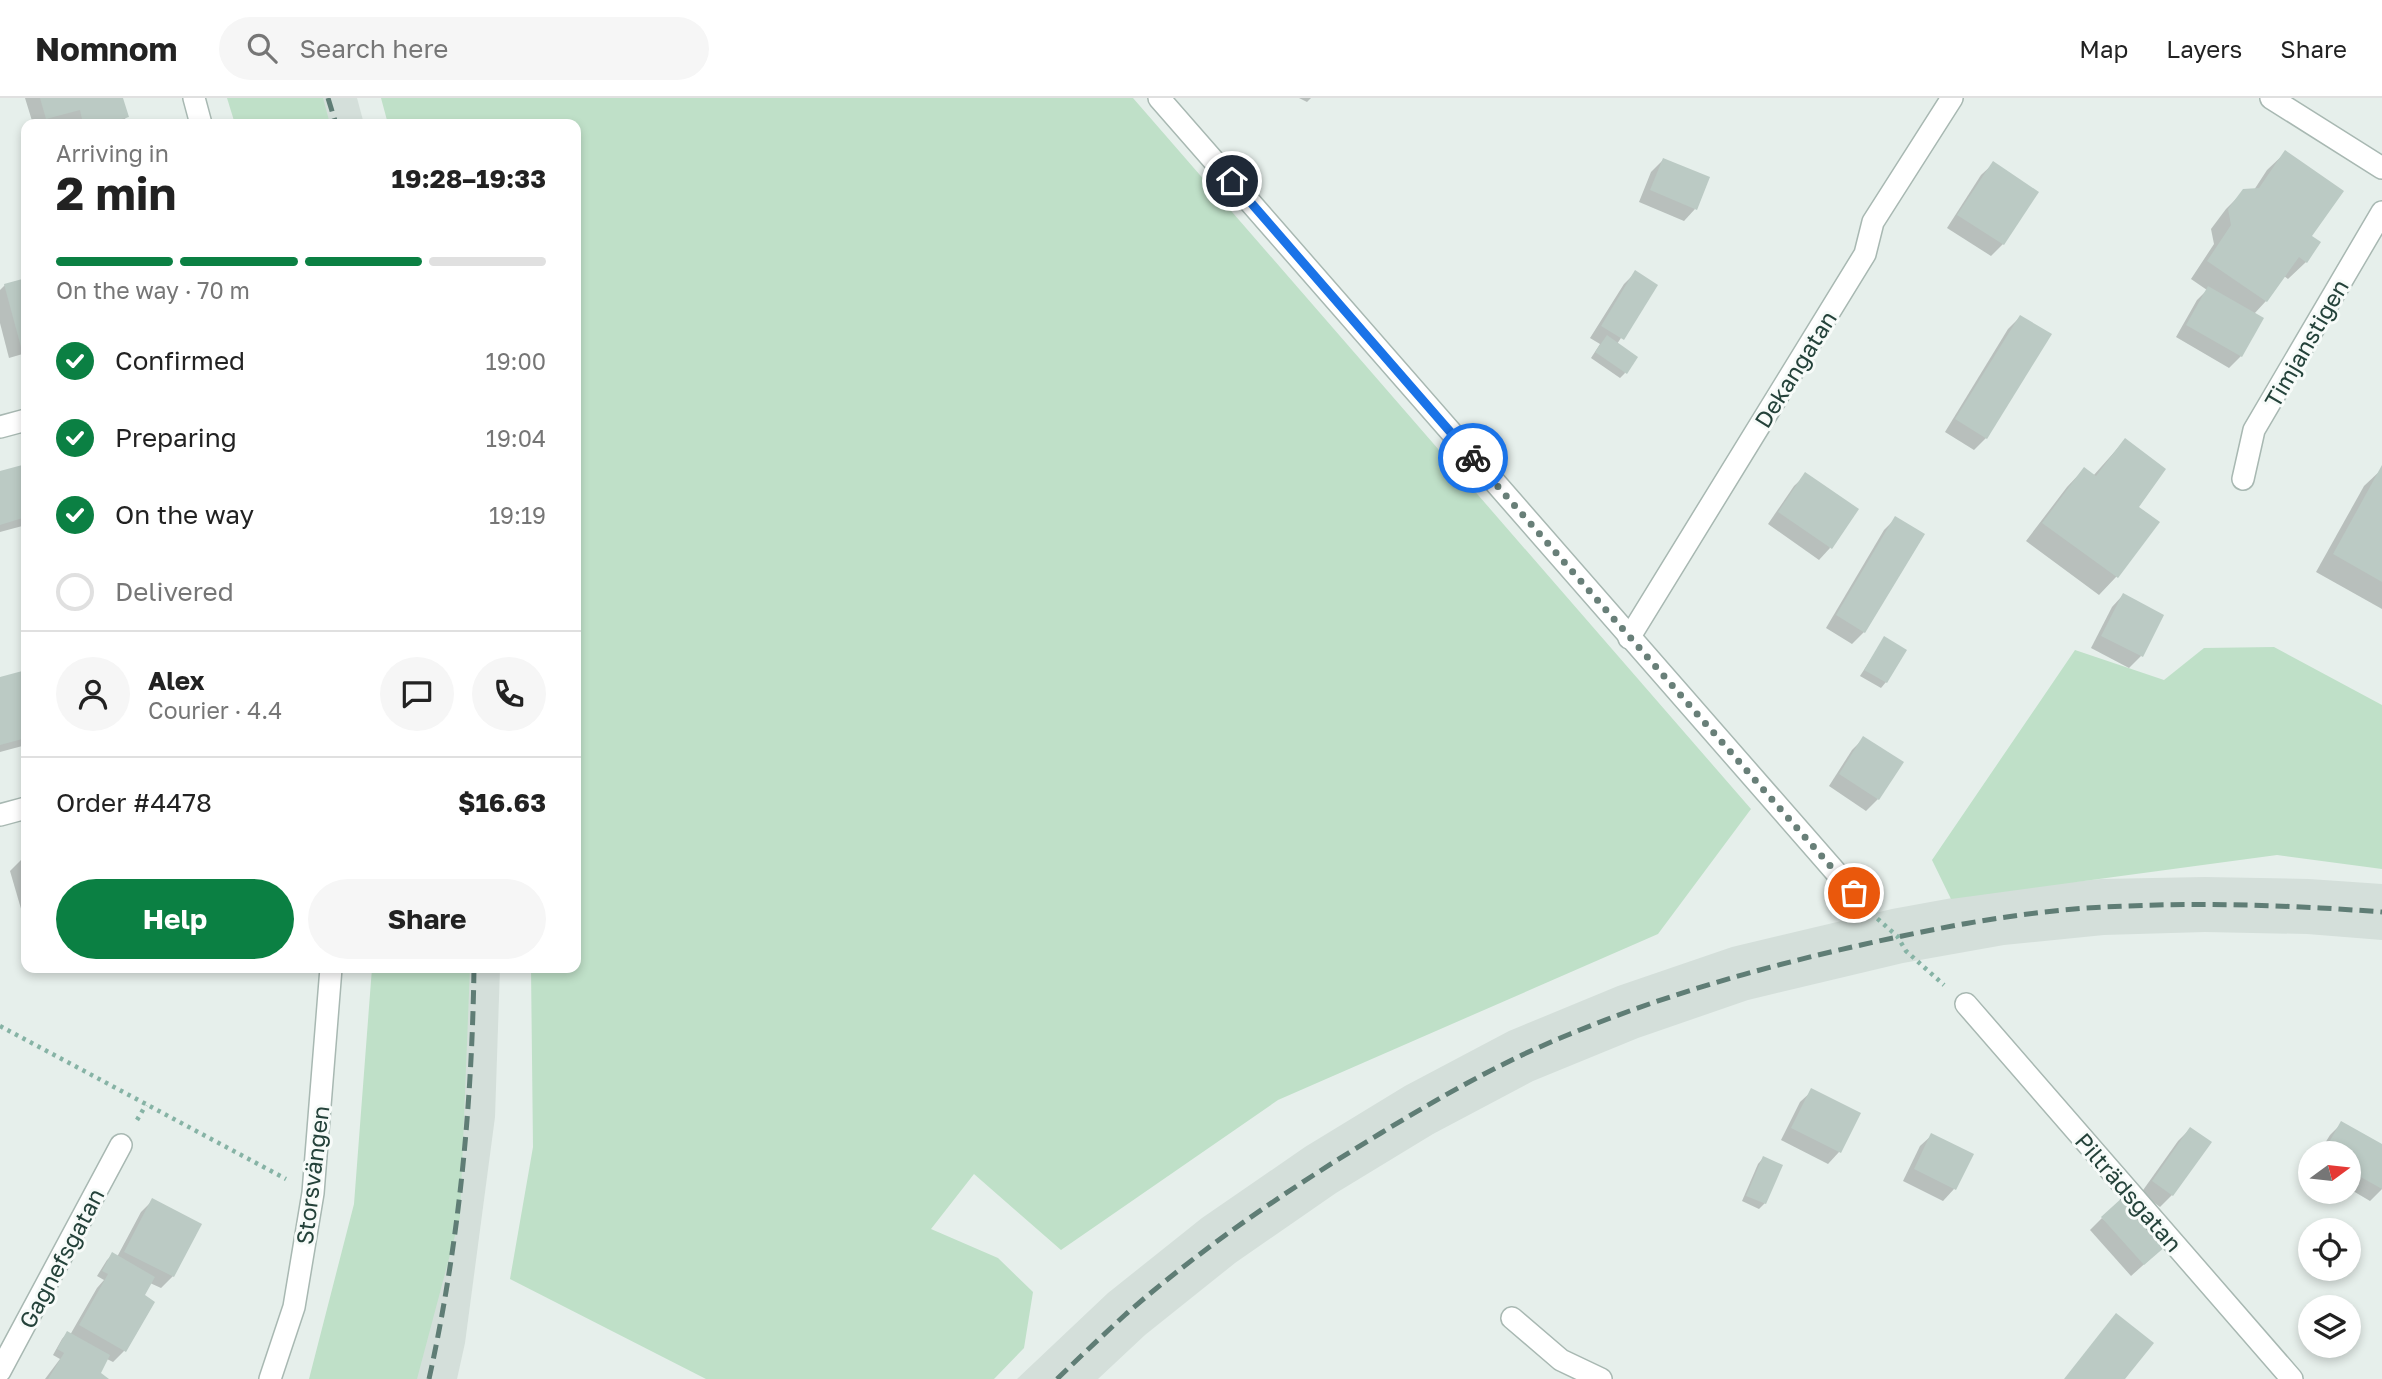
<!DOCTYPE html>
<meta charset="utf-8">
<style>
body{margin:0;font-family:"Golos Text",sans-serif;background:#f6f6f6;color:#222;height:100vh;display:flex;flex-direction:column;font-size:26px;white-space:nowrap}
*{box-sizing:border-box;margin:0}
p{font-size:23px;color:#767676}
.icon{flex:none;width:38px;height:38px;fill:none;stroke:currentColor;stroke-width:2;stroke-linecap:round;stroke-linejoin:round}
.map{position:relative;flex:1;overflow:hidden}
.panel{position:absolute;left:21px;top:21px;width:560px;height:854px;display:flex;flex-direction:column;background:#fff;border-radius:14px;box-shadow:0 4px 10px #0003}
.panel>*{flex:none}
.needle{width:46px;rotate:75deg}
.fabs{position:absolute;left:2298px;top:1043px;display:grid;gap:14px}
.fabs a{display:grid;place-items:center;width:63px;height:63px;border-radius:50%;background:#fff;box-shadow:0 4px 10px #0003;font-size:35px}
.pin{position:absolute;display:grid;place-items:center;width:60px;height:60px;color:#fff;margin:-30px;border:4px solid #fff;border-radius:50%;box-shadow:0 2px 7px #0007}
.courier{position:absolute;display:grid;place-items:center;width:70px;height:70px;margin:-35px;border:5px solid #1a73e8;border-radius:50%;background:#fff;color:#222;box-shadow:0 2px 9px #0007}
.summary em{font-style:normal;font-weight:700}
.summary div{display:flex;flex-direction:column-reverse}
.summary{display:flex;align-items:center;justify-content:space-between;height:119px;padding:0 35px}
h1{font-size:46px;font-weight:700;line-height:52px}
.bar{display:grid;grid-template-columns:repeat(4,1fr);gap:10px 7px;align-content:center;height:84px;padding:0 35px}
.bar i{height:9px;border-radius:5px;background:#e0e0e0}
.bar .active{background:#0b8043}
.bar p{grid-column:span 4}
.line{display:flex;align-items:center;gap:18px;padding:0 35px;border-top:2px solid #e0e0e0}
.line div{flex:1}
.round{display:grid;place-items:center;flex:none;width:74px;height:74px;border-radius:37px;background:#f6f6f6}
ol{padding:0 35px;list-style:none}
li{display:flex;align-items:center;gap:21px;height:77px}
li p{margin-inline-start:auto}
li .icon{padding:7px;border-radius:50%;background:#0b8043;color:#fff;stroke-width:4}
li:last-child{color:#767676}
li i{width:38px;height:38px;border:4px solid #e0e0e0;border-radius:50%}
.primary-button{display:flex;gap:14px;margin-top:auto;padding:14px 35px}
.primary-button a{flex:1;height:80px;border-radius:42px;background:#0b8043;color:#fff;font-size:28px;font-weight:700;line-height:80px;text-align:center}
.primary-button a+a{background:#f6f6f6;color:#222}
header{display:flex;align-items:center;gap:42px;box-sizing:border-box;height:98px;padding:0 35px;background:#fff;border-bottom:2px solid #e0e0e0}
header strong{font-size:33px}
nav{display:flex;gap:38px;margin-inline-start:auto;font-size:24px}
.search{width:490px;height:63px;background:#f6f6f6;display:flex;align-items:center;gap:18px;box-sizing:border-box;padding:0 24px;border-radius:38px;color:#767676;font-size:26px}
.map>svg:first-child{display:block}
</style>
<header>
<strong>Nomnom</strong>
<div class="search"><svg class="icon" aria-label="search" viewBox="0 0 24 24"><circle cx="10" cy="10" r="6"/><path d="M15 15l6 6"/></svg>Search here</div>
<nav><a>Map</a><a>Layers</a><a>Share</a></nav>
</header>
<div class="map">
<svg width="2382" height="1281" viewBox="0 0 2382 1281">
<rect width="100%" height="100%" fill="#e6efeb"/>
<g fill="#d4dfda">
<path d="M 300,0 L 357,0 L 364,26 L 307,26 Z"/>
<path d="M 2205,779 L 2309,781 L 2382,786 L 2382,842 L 2307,836 L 2205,834 L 2104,837 L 2004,847 L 1903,865 L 1748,902 L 1638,940 L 1533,983 L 1433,1036 L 1336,1095 L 1235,1165 L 1145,1237 L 1098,1281 L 1017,1281 L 1108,1195 L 1202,1120 L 1305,1049 L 1405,988 L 1509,933 L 1618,888 L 1732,849 L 1892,811 L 1996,792 L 2101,781 Z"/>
<path d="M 444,870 L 500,870 L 495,1019 L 465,1245 L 457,1281 L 400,1281 Z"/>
</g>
<g fill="#bfe0c8">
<path d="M 227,0 L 323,0 L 330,26 L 235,26 Z"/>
<path d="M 381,0 L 1133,0 L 1751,711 L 1658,836 L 1278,1002 L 1061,1152 L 974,1076 L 931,1131 L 998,1160 L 1033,1194 L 1024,1250 L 994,1281 L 706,1281 L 510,1181 L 533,1049 L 531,870 L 576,870 L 576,26 L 388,26 Z"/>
<path d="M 2274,549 L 2382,607 L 2382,771 L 2277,757 L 1951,801 L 1932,762 L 2075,552 L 2164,582 L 2204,550 Z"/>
<path d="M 372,870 L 470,870 L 460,1119 L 417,1281 L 309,1281 L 354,1106 Z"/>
</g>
<g fill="#0003">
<path d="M 25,0 L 122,0 L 127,19 L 119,26 L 69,26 L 68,22 L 55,26 L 33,26 Z"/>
<path d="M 1299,0 L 1311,0 L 1307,4 Z"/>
<path d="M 2285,55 L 2310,139 L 2306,164 L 2288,181 L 2284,178 L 2266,203 L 2254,216 L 2241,258 L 2229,270 L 2176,239 L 2197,202 L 2207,192 L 2191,181 L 2214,146 L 2211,131 L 2226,111 L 2244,93 L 2254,92 L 2267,72 Z"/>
<path d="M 1663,62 L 1695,111 L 1684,123 L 1639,104 L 1651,74 Z"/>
<path d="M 1993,66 L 2003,146 L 1991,158 L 1947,130 L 1981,77 Z"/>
<path d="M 1636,174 L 1656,187 L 1617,246 L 1625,275 L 1620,280 L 1591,260 L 1600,246 L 1590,240 L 1624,186 Z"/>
<path d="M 26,182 L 26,255 L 9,260 L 0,225 L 0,192 L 5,187 Z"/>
<path d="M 2020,219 L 1986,340 L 1974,352 L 1945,334 L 2008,231 Z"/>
<path d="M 2125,342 L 2136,409 L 2157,424 L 2116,479 L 2099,497 L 2026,443 L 2067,389 L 2084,371 L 2093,378 Z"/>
<path d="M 26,367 L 26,427 L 0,434 L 0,375 Z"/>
<path d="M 2382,371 L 2382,511 L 2316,474 L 2364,388 Z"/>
<path d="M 1806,377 L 1830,450 L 1819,462 L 1768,426 L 1794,388 Z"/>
<path d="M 1896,420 L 1864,534 L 1852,546 L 1826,530 L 1884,432 Z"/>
<path d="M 2123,497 L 2141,558 L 2129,570 L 2091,550 L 2112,509 Z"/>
<path d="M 1884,541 L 1886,584 L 1881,590 L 1860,578 Z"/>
<path d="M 26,574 L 26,647 L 0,654 L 0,581 Z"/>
<path d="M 1864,640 L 1878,701 L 1866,713 L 1829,688 L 1852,652 Z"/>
<path d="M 26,760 L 26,821 L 24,821 L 10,773 L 22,761 Z"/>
<path d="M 1812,993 L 1858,1016 L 1839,1054 L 1828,1066 L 1781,1042 L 1800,1004 Z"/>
<path d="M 2342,1025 L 2382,1048 L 2382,1091 L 2370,1103 L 2348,1090 L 2348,1055 L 2319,1055 L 2330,1037 Z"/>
<path d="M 2190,1031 L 2209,1045 L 2172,1097 L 2160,1109 L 2141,1095 L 2178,1043 Z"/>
<path d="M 1932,1037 L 1972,1057 L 1954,1091 L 1943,1103 L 1903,1083 L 1920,1048 Z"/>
<path d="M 1763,1060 L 1781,1068 L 1765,1105 L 1759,1111 L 1742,1103 L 1758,1066 Z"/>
<path d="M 153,1102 L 200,1127 L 173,1178 L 161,1190 L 150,1185 L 144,1196 L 124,1253 L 113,1264 L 107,1261 L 99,1274 L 105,1281 L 45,1281 L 60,1261 L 53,1257 L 62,1241 L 67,1235 L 70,1237 L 97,1190 L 104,1182 L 97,1178 L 107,1162 L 112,1157 L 117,1159 L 141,1114 Z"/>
<path d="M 2102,1120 L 2151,1160 L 2131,1178 L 2090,1132 Z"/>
</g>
<g fill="#bbcac4">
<path d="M 40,0 L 123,0 L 129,19 L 104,26 L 83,26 L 80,12 L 46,21 Z"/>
<path d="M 2285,52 L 2344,93 L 2312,138 L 2321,144 L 2307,165 L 2299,159 L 2267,204 L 2207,163 L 2231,127 L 2228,111 L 2243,91 L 2259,90 Z"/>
<path d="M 1663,60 L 1710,79 L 1697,112 L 1650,92 Z"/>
<path d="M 1993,63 L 2039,94 L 2004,147 L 1957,117 Z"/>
<path d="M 1635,172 L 1658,187 L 1624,242 L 1601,228 Z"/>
<path d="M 26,180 L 26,247 L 21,249 L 4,186 Z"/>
<path d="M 2208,188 L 2264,220 L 2242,259 L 2186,227 Z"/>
<path d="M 2020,217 L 2052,236 L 1987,341 L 1955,321 Z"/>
<path d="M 1607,237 L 1638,259 L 1627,276 L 1595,254 Z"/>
<path d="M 2125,340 L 2166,371 L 2139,409 L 2160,424 L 2118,480 L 2042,425 L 2084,369 L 2096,378 Z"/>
<path d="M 26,366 L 26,419 L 0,427 L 0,373 Z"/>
<path d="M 2382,367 L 2382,484 L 2333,456 Z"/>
<path d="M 1805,374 L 1859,411 L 1832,451 L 1778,414 Z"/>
<path d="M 1895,418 L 1925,436 L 1865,535 L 1836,517 Z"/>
<path d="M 2123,495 L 2164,517 L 2143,559 L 2101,538 Z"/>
<path d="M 1884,538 L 1907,552 L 1887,585 L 1864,572 Z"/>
<path d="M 26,572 L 26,640 L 0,647 L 0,579 Z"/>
<path d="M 1863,638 L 1904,664 L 1879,702 L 1839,676 Z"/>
<path d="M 1811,990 L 1861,1015 L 1841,1055 L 1791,1030 Z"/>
<path d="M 2341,1023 L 2382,1046 L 2382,1091 L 2348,1072 L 2348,1055 L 2323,1055 Z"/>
<path d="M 2190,1029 L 2212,1044 L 2173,1098 L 2152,1083 Z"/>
<path d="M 1931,1035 L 1974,1056 L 1956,1092 L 1914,1071 Z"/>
<path d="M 1763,1058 L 1783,1067 L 1766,1106 L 1746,1098 Z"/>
<path d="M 2123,1099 L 2166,1148 L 2144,1167 L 2101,1119 Z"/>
<path d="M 152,1100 L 202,1126 L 174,1179 L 124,1154 Z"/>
<path d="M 112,1154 L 155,1179 L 145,1197 L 155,1204 L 126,1254 L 79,1227 L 108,1176 L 102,1173 Z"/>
<path d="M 2116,1215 L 2154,1245 L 2125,1281 L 2064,1281 Z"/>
<path d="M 67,1233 L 110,1257 L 101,1275 L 109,1281 L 48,1281 L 64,1255 L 57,1251 Z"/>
</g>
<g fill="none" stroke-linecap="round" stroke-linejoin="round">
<g stroke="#a8b8b2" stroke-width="24">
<g id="minor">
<path d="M 194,0 L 201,26"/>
<path d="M 1159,0 L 1854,795"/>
<path d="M 2271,0 L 2382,70"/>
<path d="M 0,329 L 26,322"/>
<path d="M 2243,381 L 2254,332 L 2382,114"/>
<path d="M 1629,540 L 1865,156 L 1873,124 L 1952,0"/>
<path d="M 0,717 L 26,710"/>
<path d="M 1966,906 L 2292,1281"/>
<path d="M 1512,1220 L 1561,1262 L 1601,1281"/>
<path d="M 0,1273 L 121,1047"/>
<path d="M 270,1281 L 294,1209 L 313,1095 L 331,870"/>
</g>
</g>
<g stroke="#86b3a5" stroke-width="4.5" stroke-dasharray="3.5 5" stroke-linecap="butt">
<path d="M 1871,815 L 1897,838 L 1906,853 L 1944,887"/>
<path d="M 0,928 L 286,1081"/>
<path d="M 137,1022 L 146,1007"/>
</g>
<use href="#minor" stroke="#fff" stroke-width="21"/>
<g stroke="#5f7d75" stroke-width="5" stroke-dasharray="14 7" stroke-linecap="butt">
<path d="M 328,0 L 336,26"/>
<path d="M 429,1281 C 459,1146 472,1007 474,870"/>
<path d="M 1057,1281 C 1080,1259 1103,1237 1126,1216 C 1205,1147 1292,1089 1381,1035 C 1427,1007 1474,980 1522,957 C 1630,907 1745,873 1861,847 C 1941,829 2023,813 2105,809 C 2198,804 2290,807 2382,814"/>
</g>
</g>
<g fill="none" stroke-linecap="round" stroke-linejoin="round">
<path stroke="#687f78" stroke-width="7" stroke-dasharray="0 12.6" d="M 1473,360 L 1854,795"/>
<path stroke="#1a73e8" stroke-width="9" d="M 1232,83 L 1473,360"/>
</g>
<g text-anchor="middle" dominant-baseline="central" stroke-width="6" stroke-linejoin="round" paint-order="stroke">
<g font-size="23" fill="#24423a" stroke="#f7fbf9">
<text transform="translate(2306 245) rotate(-60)">Timjanstigen</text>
<text transform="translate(1795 271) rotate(-58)">Dekangatan</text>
<text transform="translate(312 1077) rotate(-83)">Storsvängen</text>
<text transform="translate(2129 1094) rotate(49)">Pilträdsgatan</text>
<text transform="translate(61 1160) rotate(-62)">Gagnefsgatan</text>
</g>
</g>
</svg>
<div class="fabs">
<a><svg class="needle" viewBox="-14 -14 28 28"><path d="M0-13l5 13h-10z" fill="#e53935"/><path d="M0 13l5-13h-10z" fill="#767676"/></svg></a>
<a><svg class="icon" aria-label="locate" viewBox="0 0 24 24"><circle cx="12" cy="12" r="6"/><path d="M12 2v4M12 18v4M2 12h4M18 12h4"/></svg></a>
<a><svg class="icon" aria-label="layers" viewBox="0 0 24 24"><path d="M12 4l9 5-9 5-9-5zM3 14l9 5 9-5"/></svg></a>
</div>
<div class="pin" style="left:1854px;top:795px;background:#ea580c"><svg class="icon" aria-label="bag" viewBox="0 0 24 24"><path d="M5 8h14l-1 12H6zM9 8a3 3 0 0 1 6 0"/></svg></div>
<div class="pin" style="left:1232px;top:83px;background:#1f2937"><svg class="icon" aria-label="home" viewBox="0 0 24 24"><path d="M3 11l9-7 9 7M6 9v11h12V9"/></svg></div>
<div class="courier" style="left:1473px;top:360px"><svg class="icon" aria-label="bike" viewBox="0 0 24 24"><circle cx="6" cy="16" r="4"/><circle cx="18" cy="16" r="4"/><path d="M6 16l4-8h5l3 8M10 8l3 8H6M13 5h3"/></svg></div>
<section class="panel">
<div class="summary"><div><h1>2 min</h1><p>Arriving in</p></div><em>19:28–19:33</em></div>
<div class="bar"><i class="active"></i><i class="active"></i><i class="active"></i><i></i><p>On the way · 70 m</p></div>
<ol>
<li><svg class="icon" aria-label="check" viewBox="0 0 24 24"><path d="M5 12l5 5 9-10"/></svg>Confirmed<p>19:00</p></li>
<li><svg class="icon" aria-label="check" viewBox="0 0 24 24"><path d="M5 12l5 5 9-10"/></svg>Preparing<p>19:04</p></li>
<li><svg class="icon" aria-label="check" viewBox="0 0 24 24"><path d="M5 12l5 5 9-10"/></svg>On the way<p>19:19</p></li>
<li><i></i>Delivered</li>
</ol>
<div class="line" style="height:126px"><a class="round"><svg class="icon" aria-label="person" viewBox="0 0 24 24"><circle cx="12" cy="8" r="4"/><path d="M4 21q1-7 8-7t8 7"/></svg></a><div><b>Alex</b><p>Courier · 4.4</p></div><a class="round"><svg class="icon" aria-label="chat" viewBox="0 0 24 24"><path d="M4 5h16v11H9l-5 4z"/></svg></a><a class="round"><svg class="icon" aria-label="phone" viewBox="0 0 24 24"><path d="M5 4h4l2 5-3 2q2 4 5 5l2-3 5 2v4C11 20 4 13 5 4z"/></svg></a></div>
<div class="line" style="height:91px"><div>Order #4478</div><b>$16.63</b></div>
<div class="primary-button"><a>Help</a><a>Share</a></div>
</section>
</div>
